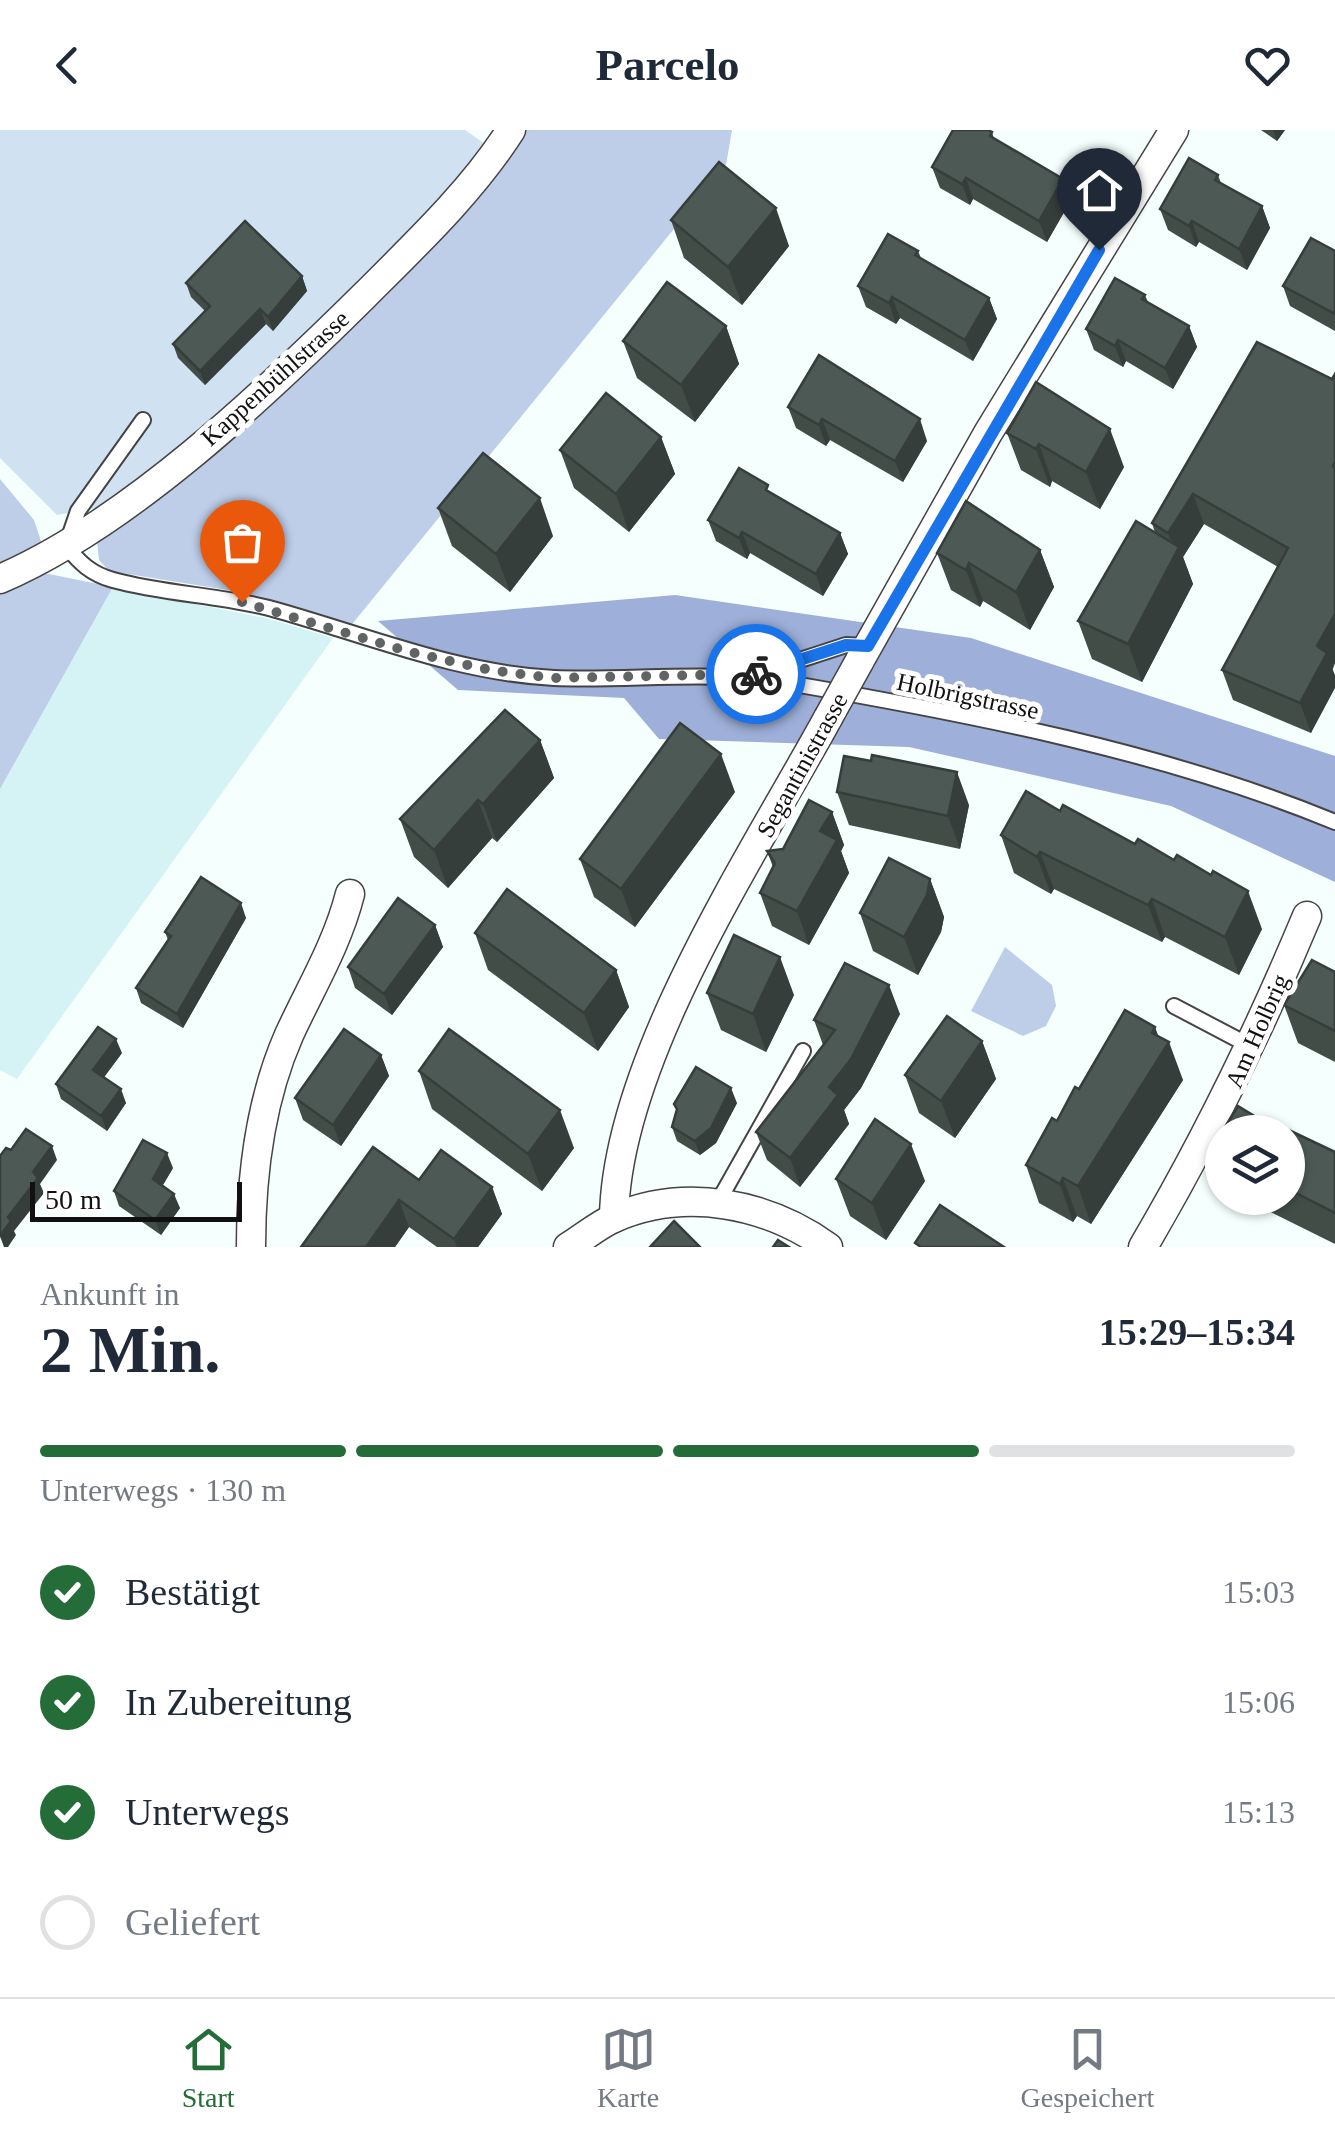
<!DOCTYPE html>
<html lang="de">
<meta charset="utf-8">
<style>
body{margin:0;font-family:"Times New Roman",serif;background:#f6f6f7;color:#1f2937;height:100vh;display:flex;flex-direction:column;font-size:38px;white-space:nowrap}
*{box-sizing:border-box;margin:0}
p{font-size:32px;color:#747a83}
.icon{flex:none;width:55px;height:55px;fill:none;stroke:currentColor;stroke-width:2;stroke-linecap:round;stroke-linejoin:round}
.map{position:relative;height:1117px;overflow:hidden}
.drawer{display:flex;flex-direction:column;background:#fff;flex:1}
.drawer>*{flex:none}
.controls{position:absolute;left:1205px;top:985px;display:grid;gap:20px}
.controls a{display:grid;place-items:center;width:100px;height:100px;border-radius:50%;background:#fff;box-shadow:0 2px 8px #0004;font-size:50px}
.scale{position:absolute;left:30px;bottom:25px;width:212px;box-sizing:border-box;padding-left:10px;border:5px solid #111;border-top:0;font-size:28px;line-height:35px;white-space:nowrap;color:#111;-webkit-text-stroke:8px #fff;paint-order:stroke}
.pin{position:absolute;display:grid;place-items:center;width:85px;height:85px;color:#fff;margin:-102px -42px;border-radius:50% 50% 50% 0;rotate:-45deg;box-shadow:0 0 10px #0007}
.pin .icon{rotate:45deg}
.courier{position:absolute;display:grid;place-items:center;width:100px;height:100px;margin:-50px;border:8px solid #1a73e8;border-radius:50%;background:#fff;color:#222;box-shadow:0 2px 12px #0007}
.head em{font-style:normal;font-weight:600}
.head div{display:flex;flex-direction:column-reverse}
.head{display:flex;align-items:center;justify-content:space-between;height:170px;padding:0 40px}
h1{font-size:65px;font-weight:600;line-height:75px}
.bar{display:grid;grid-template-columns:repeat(4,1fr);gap:15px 10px;align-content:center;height:120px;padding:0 40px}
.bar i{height:12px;border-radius:8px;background:#e0e1e3}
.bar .on{background:#246c38}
.bar p{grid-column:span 4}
ol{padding:0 40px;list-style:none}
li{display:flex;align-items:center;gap:30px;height:110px}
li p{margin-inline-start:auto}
li .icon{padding:10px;border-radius:50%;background:#246c38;color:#fff;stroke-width:4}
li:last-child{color:#747a83}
li i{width:55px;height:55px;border:5px solid #e0e1e3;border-radius:50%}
header{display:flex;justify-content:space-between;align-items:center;height:130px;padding:0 40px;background:#fff;font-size:45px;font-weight:600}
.tabs{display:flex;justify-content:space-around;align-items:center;height:140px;border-top:2px solid #e0e1e3;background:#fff;font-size:28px;color:#747a83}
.tabs a{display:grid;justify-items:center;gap:5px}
.tabs .on{color:#246c38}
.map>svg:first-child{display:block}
</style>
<header><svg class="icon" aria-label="back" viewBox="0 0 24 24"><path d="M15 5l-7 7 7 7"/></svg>Parcelo<svg class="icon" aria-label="heart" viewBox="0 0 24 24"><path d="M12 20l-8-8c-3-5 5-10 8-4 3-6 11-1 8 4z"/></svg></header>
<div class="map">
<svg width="1335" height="1117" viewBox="0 0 1335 1117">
<rect width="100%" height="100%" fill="#f5fffe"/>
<path fill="#d5f3f5" d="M 113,457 L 270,489 L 333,508 L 17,949 L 0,940 L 0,659 Z"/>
<g fill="#becee9">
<path d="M 521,0 L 732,0 L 726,35 L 349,498 L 240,462 L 109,441 L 99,430 L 96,402 Z"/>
<path d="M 0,349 L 34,390 L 41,411 L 29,425 L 0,439 Z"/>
<path d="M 39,442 L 113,457 L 0,659 L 0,458 Z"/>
<path d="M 1005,817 L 1052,855 L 1056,876 L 1046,896 L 1023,906 L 971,881 Z"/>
</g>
<path fill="#9eb0da" d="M 675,465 L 971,508 L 1335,626 L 1335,752 L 1171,676 L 909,617 L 659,609 L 624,568 L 458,560 L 378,491 Z"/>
<path fill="#d0e1f1" d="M 0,0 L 465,0 L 491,18 L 360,158 L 214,294 L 107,376 L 57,385 L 0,328 Z"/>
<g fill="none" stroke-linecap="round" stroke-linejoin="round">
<g stroke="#444" stroke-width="18">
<g id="service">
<path d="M 143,290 L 78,381 L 66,416 C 80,433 91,444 113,450 C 164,464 218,465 269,478 C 364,504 455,543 554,548 C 632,551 711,540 788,553 C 968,584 1166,622 1335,692"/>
<path d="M 748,547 L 846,515 L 868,516"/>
<path d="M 1174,876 L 1252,917"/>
<path d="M 718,1072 L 803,921"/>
</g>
</g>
<g stroke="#444" stroke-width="31">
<g id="minor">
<path d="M 0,449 C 128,394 265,264 365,165 C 416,114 472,61 511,0"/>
<path d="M 859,532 L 988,303 L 1174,0"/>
<path d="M 614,1088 C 616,931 753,725 828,588"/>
<path d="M 251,1117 C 251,1046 260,971 289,905 C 311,857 337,815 350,764"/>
<path d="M 568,1117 C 583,1108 598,1095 614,1088 C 685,1057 767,1073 828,1117"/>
<path d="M 1143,1117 C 1206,1010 1259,901 1307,786"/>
</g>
</g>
<use href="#service" stroke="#fff" stroke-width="14"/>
<use href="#minor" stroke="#fff" stroke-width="28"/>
<g stroke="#444" stroke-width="31" stroke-linecap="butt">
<path id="minor-bridge" d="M 828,588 L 859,532"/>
</g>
<use href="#minor-bridge" stroke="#fff" stroke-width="28"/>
</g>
<g fill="#424d48">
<path d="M 1261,0 L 1285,0 L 1277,11 Z"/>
<path d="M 992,2 L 994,9 L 1071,70 L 1047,112 L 973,69 L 970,75 L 940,58 L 932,37 Z"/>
<path d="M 1218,45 L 1221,53 L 1262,76 L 1270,98 L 1247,140 L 1199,112 L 1196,117 L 1168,100 L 1160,79 Z"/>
<path d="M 671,90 L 789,116 L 742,175 L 684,128 Z"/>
<path d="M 918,121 L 921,128 L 989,168 L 997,189 L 973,231 L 900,188 L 896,194 L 866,177 L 858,156 Z"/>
<path d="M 1335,121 L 1335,201 L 1290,176 L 1283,156 Z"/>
<path d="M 302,146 L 307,161 L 273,201 L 266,194 L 205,255 L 178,228 L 173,214 L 205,181 L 191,167 L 186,153 Z"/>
<path d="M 1145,165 L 1148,172 L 1189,196 L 1197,217 L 1173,259 L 1126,231 L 1123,237 L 1094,220 L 1086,199 Z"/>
<path d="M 726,196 L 739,234 L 695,292 L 637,248 L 623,211 Z"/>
<path d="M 1335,244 L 1335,533 L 1311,603 L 1233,570 L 1222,540 L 1278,437 L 1204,394 L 1183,427 L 1193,454 L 1142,552 L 1092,529 L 1078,491 L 1155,403 L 1152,393 L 1332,249 Z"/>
<path d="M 788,277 L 927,311 L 903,352 L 830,310 L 826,316 L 796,298 Z"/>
<path d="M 1007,303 L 1124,337 L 1100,379 L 1052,351 L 1050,357 L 1021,340 Z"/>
<path d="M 661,307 L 675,344 L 629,402 L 574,358 L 560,320 Z"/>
<path d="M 771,363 L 840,403 L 848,424 L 823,466 L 750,423 L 747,429 L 716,411 L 708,390 Z"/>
<path d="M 438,378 L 553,406 L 510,462 L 452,416 Z"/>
<path d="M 1040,420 L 1054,457 L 1030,500 L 983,471 L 980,477 L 951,460 L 937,423 Z"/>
<path d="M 540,610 L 554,648 L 497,712 L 492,708 L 448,758 L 414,727 L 400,689 Z"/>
<path d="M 735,662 L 635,797 L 594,767 L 580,729 Z"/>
<path d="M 837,662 L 969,675 L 960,719 L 849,695 Z"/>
<path d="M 832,682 L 844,715 L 841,721 L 849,743 L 809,815 L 772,796 L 760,763 L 773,737 L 767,721 L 783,719 Z"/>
<path d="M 1001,705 L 1262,799 L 1239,845 L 1165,807 L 1162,812 L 1054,759 L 1051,764 L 1014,743 Z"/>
<path d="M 930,749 L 944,787 L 941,802 L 918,845 L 873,821 L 860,783 Z"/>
<path d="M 246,788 L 183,898 L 141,873 L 136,858 L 168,810 L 165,802 Z"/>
<path d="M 435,795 L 443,817 L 392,885 L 355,858 L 348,837 Z"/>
<path d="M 475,803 L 616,840 L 629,877 L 598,921 L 488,840 Z"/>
<path d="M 1335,842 L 1335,932 L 1298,913 L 1284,875 Z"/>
<path d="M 707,863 L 794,865 L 766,922 L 721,900 Z"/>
<path d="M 900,884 L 861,958 L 844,980 L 849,994 L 800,1057 L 767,1030 L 756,1002 L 823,915 L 814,890 Z"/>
<path d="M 1159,907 L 1183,950 L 1091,1094 L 1077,1086 L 1073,1092 L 1039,1073 L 1026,1035 L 1079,959 Z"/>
<path d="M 982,911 L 996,949 L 955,1008 L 919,983 L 905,945 Z"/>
<path d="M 122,923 L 104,947 L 126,973 L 107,1001 L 61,969 L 56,954 Z"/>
<path d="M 381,925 L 389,946 L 341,1016 L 303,990 L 295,968 Z"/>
<path d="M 419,941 L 574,1018 L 542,1061 L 432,979 Z"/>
<path d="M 737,973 L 716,1013 L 700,1025 L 677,1011 L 672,997 L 677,981 L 674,974 Z"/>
<path d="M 1238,976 L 1274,998 L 1276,994 L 1335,1022 L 1335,1114 L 1242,1068 L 1288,1068 L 1288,1002 L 1222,1002 L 1222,1054 L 1210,1021 Z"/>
<path d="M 173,1038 L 163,1055 L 180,1078 L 161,1105 L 119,1076 L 114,1061 Z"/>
<path d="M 836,1049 L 925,1051 L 886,1110 L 850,1086 Z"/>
<path d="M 419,1050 L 492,1057 L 502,1084 L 478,1117 L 437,1117 L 409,1097 L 395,1117 L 301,1117 Z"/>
</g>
<g fill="#363e3b">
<path d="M 1273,0 L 1285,0 L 1277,11 Z"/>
<path d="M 966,48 L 973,69 L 970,75 L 962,54 Z"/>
<path d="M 1063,49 L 1071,70 L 1047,112 L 1039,91 Z"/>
<path d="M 1262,76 L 1270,98 L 1247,140 L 1239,119 Z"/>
<path d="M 776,78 L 789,116 L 742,175 L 728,137 Z"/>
<path d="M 1192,91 L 1199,112 L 1196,117 L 1189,96 Z"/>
<path d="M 302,146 L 307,161 L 273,201 L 268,187 Z"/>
<path d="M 892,167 L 900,188 L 896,194 L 889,173 Z"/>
<path d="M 989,168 L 997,189 L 973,231 L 965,210 Z"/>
<path d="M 260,179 L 266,194 L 205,255 L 200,241 Z"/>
<path d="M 726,196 L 739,234 L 695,292 L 681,255 Z"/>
<path d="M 1189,196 L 1197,217 L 1173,259 L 1165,238 Z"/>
<path d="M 1118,210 L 1126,231 L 1123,237 L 1115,216 Z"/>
<path d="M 822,289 L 830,310 L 826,316 L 819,295 Z"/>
<path d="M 920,289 L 927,311 L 903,352 L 895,331 Z"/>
<path d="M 1110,299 L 1124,337 L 1100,379 L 1086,342 Z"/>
<path d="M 661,307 L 675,344 L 629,402 L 616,364 Z"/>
<path d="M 1039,314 L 1052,351 L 1050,357 L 1036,319 Z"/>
<path d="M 1193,364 L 1204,394 L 1183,427 L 1193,454 L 1142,552 L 1128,514 L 1175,423 L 1168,403 Z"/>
<path d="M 540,368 L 553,406 L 510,462 L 496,424 Z"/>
<path d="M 742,402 L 750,423 L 747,429 L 739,408 Z"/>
<path d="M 840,403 L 848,424 L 823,466 L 816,444 Z"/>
<path d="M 1040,420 L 1054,457 L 1030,500 L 1016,462 Z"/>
<path d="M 969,433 L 983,471 L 980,477 L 966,440 Z"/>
<path d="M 1335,484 L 1335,533 L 1332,538 L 1335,545 L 1335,558 L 1311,603 L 1300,573 L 1317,516 Z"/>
<path d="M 540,610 L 554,648 L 497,712 L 483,674 Z"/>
<path d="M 721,624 L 735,662 L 635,797 L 621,759 Z"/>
<path d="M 957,642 L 969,675 L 960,719 L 948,686 Z"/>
<path d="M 478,670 L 492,708 L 448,758 L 434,720 Z"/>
<path d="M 832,682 L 844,715 L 841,721 L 849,743 L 809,815 L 797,781 L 820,701 Z"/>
<path d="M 1040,722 L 1054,759 L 1051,764 L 1037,727 Z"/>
<path d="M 930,749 L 944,787 L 941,802 L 918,845 L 904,807 Z"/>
<path d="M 1248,761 L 1262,799 L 1239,845 L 1225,807 Z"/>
<path d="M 1152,769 L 1165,807 L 1162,812 L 1148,775 Z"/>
<path d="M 241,773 L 246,788 L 183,898 L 177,884 Z"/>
<path d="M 435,795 L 443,817 L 392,885 L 384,864 Z"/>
<path d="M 780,827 L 794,865 L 766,922 L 753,884 Z"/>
<path d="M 616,840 L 629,877 L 598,921 L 584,883 Z"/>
<path d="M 889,855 L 900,884 L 861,958 L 844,980 L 849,994 L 800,1057 L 790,1028 L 829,957 Z"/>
<path d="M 1155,897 L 1164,921 L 1169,912 L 1183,950 L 1091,1094 L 1078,1056 Z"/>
<path d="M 116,909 L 122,923 L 99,954 L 93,940 Z"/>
<path d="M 982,911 L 996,949 L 955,1008 L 941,971 Z"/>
<path d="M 381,925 L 389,946 L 341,1016 L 333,995 Z"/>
<path d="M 731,958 L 737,973 L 716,1013 L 700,1025 L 695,1011 Z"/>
<path d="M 121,959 L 126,973 L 107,1001 L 101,986 Z"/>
<path d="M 560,980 L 574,1018 L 542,1061 L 528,1024 Z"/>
<path d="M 911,1014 L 925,1051 L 886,1110 L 872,1073 Z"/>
<path d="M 52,1016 L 57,1030 L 40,1054 L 44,1063 L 14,1101 L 16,1105 L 8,1117 L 4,1117 L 0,1106 L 8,1087 L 33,1042 Z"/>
<path d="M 167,1023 L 173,1038 L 158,1063 L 153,1049 Z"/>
<path d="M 1063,1048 L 1077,1086 L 1073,1092 L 1060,1054 Z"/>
<path d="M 492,1057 L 502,1084 L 478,1117 L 457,1117 L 454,1109 Z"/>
<path d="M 174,1064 L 180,1078 L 161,1105 L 155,1090 Z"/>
<path d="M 399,1070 L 409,1097 L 395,1117 L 366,1117 Z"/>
</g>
<g fill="#4d5954" stroke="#363e3b" stroke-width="2.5">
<path d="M 953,0 L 988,0 L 992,2 L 990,6 L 1063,49 L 1039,91 L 966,48 L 962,54 L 932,37 Z"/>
<path d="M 1189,28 L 1218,45 L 1215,50 L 1262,76 L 1239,119 L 1192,91 L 1189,96 L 1160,79 Z"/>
<path d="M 719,32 L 776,78 L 728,137 L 671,90 Z"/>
<path d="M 245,91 L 302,146 L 268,187 L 260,179 L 200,241 L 173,214 L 210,176 L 186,153 Z"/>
<path d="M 888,104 L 918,121 L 915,125 L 989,168 L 965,210 L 892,167 L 889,173 L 858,156 Z"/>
<path d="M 1311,108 L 1335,121 L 1335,184 L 1283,156 Z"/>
<path d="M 1115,148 L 1145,165 L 1142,169 L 1189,196 L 1165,238 L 1118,210 L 1115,216 L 1086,199 Z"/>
<path d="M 667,152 L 726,196 L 681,255 L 623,211 Z"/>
<path d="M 1257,212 L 1332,249 L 1335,244 L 1335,332 L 1333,336 L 1335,338 L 1335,484 L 1317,516 L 1327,523 L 1300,573 L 1222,540 L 1288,418 L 1193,364 L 1168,403 L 1152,393 Z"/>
<path d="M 819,225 L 920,289 L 895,331 L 822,289 L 819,295 L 788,277 Z"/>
<path d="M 1036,252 L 1110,299 L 1086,342 L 1039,314 L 1036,319 L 1007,303 Z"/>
<path d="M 606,263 L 661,307 L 616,364 L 560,320 Z"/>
<path d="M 483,323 L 540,368 L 496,424 L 438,378 Z"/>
<path d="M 739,338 L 768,355 L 766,360 L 840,403 L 816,444 L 742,402 L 739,408 L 708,390 Z"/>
<path d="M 966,371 L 1040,420 L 1016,462 L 969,433 L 966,440 L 937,423 Z"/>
<path d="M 1136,391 L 1179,417 L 1128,514 L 1078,491 Z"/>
<path d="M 505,580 L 540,610 L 483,674 L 478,670 L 434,720 L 400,689 Z"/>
<path d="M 680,593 L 721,624 L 621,759 L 580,729 Z"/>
<path d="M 872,625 L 957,642 L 948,686 L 837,662 L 844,626 L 871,631 Z"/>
<path d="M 1026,661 L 1060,681 L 1063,675 L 1135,714 L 1138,709 L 1174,730 L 1177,725 L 1211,745 L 1213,741 L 1248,761 L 1225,807 L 1152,769 L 1148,775 L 1040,722 L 1037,727 L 1001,705 Z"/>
<path d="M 809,670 L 832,682 L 820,701 L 837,710 L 797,781 L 760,763 L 775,733 L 767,721 L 783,719 Z"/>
<path d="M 889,728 L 930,749 L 927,765 L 904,807 L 860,783 Z"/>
<path d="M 201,747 L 241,773 L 177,884 L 136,858 L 171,806 L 165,802 Z"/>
<path d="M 507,759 L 616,840 L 584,883 L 475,803 Z"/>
<path d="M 398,768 L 435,795 L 384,864 L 348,837 Z"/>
<path d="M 734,805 L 780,827 L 753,884 L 707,863 Z"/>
<path d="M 1312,830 L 1335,842 L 1335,901 L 1284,875 Z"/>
<path d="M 845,833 L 889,855 L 851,929 L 829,957 L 838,965 L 790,1028 L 756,1002 L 835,900 L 814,890 Z"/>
<path d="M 1125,880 L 1155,897 L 1152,903 L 1169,912 L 1078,1056 L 1063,1048 L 1060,1054 L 1026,1035 L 1052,988 L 1057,991 L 1075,957 L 1079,959 Z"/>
<path d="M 947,886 L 982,911 L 941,971 L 905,945 Z"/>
<path d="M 98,897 L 116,909 L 93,940 L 121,959 L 101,986 L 56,954 Z"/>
<path d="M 344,899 L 381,925 L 333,995 L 295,968 Z"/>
<path d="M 449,899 L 560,980 L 528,1024 L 419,941 Z"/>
<path d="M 696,937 L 731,958 L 711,998 L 695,1011 L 672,997 L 677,979 L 674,974 Z"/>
<path d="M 1238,976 L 1274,998 L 1276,994 L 1335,1022 L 1335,1083 L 1288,1059 L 1288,1002 L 1222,1002 L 1222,1027 L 1210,1021 Z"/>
<path d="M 875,989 L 911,1014 L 872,1073 L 836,1049 Z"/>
<path d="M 26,999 L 52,1016 L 33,1042 L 38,1048 L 8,1087 L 11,1091 L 0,1106 L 0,1026 L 6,1018 L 11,1020 Z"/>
<path d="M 143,1010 L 167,1023 L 153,1049 L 174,1064 L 155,1090 L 114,1061 Z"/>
<path d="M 373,1017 L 419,1050 L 441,1020 L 492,1057 L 454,1109 L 399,1070 L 366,1117 L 301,1117 Z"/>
<path d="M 940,1075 L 1004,1117 L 921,1117 L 915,1113 Z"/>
<path d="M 674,1091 L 700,1117 L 650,1117 Z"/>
<path d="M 778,1110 L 789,1117 L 773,1117 Z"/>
</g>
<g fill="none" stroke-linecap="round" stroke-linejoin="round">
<path stroke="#616464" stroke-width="10" stroke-dasharray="0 18" d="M 242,472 L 410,522 L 490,540 L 552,548 L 756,544"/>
<path stroke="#1a73e8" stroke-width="12" d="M 756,544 L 846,515 L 868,516 L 1099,120"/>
</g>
<g text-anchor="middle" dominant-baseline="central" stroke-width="10" stroke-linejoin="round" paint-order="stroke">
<g font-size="25" fill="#111" stroke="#fff">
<text transform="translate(275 248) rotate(-42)">Kappenbühlstrasse</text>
<text transform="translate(968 566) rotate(12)">Holbrigstrasse</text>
<text transform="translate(802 635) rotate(-61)">Segantinistrasse</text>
<text transform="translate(1257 901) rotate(-66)">Am Holbrig</text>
</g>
</g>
</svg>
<div class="controls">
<a><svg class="icon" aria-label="layers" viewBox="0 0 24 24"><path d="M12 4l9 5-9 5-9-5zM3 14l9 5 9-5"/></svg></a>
</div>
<div class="scale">50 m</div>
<div class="pin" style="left:242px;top:472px;background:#ea580c"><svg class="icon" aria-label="bag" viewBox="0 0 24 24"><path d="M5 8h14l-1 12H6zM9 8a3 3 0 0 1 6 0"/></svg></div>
<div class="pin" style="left:1099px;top:120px;background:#1f2937"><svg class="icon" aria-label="home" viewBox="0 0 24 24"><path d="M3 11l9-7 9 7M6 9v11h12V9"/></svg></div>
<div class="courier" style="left:756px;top:544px"><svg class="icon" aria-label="bike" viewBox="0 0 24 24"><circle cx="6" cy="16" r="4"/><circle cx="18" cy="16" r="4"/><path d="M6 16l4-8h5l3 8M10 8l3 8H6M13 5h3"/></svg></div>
</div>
<section class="drawer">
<div class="head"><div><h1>2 Min.</h1><p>Ankunft in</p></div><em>15:29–15:34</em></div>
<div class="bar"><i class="on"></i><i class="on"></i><i class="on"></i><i></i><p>Unterwegs · 130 m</p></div>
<ol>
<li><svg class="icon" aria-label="check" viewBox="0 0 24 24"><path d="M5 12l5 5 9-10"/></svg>Bestätigt<p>15:03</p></li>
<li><svg class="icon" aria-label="check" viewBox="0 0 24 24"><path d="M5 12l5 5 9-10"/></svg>In Zubereitung<p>15:06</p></li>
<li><svg class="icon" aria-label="check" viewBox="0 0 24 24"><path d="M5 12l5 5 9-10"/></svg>Unterwegs<p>15:13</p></li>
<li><i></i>Geliefert</li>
</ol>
</section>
<nav class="tabs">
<a class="on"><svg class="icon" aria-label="home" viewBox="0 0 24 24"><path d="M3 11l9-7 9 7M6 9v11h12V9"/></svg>Start</a>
<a><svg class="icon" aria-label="map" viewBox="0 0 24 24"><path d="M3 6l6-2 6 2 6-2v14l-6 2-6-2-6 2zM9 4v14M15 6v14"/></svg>Karte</a>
<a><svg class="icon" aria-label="saved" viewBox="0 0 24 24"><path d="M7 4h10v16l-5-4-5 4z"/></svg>Gespeichert</a>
</nav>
